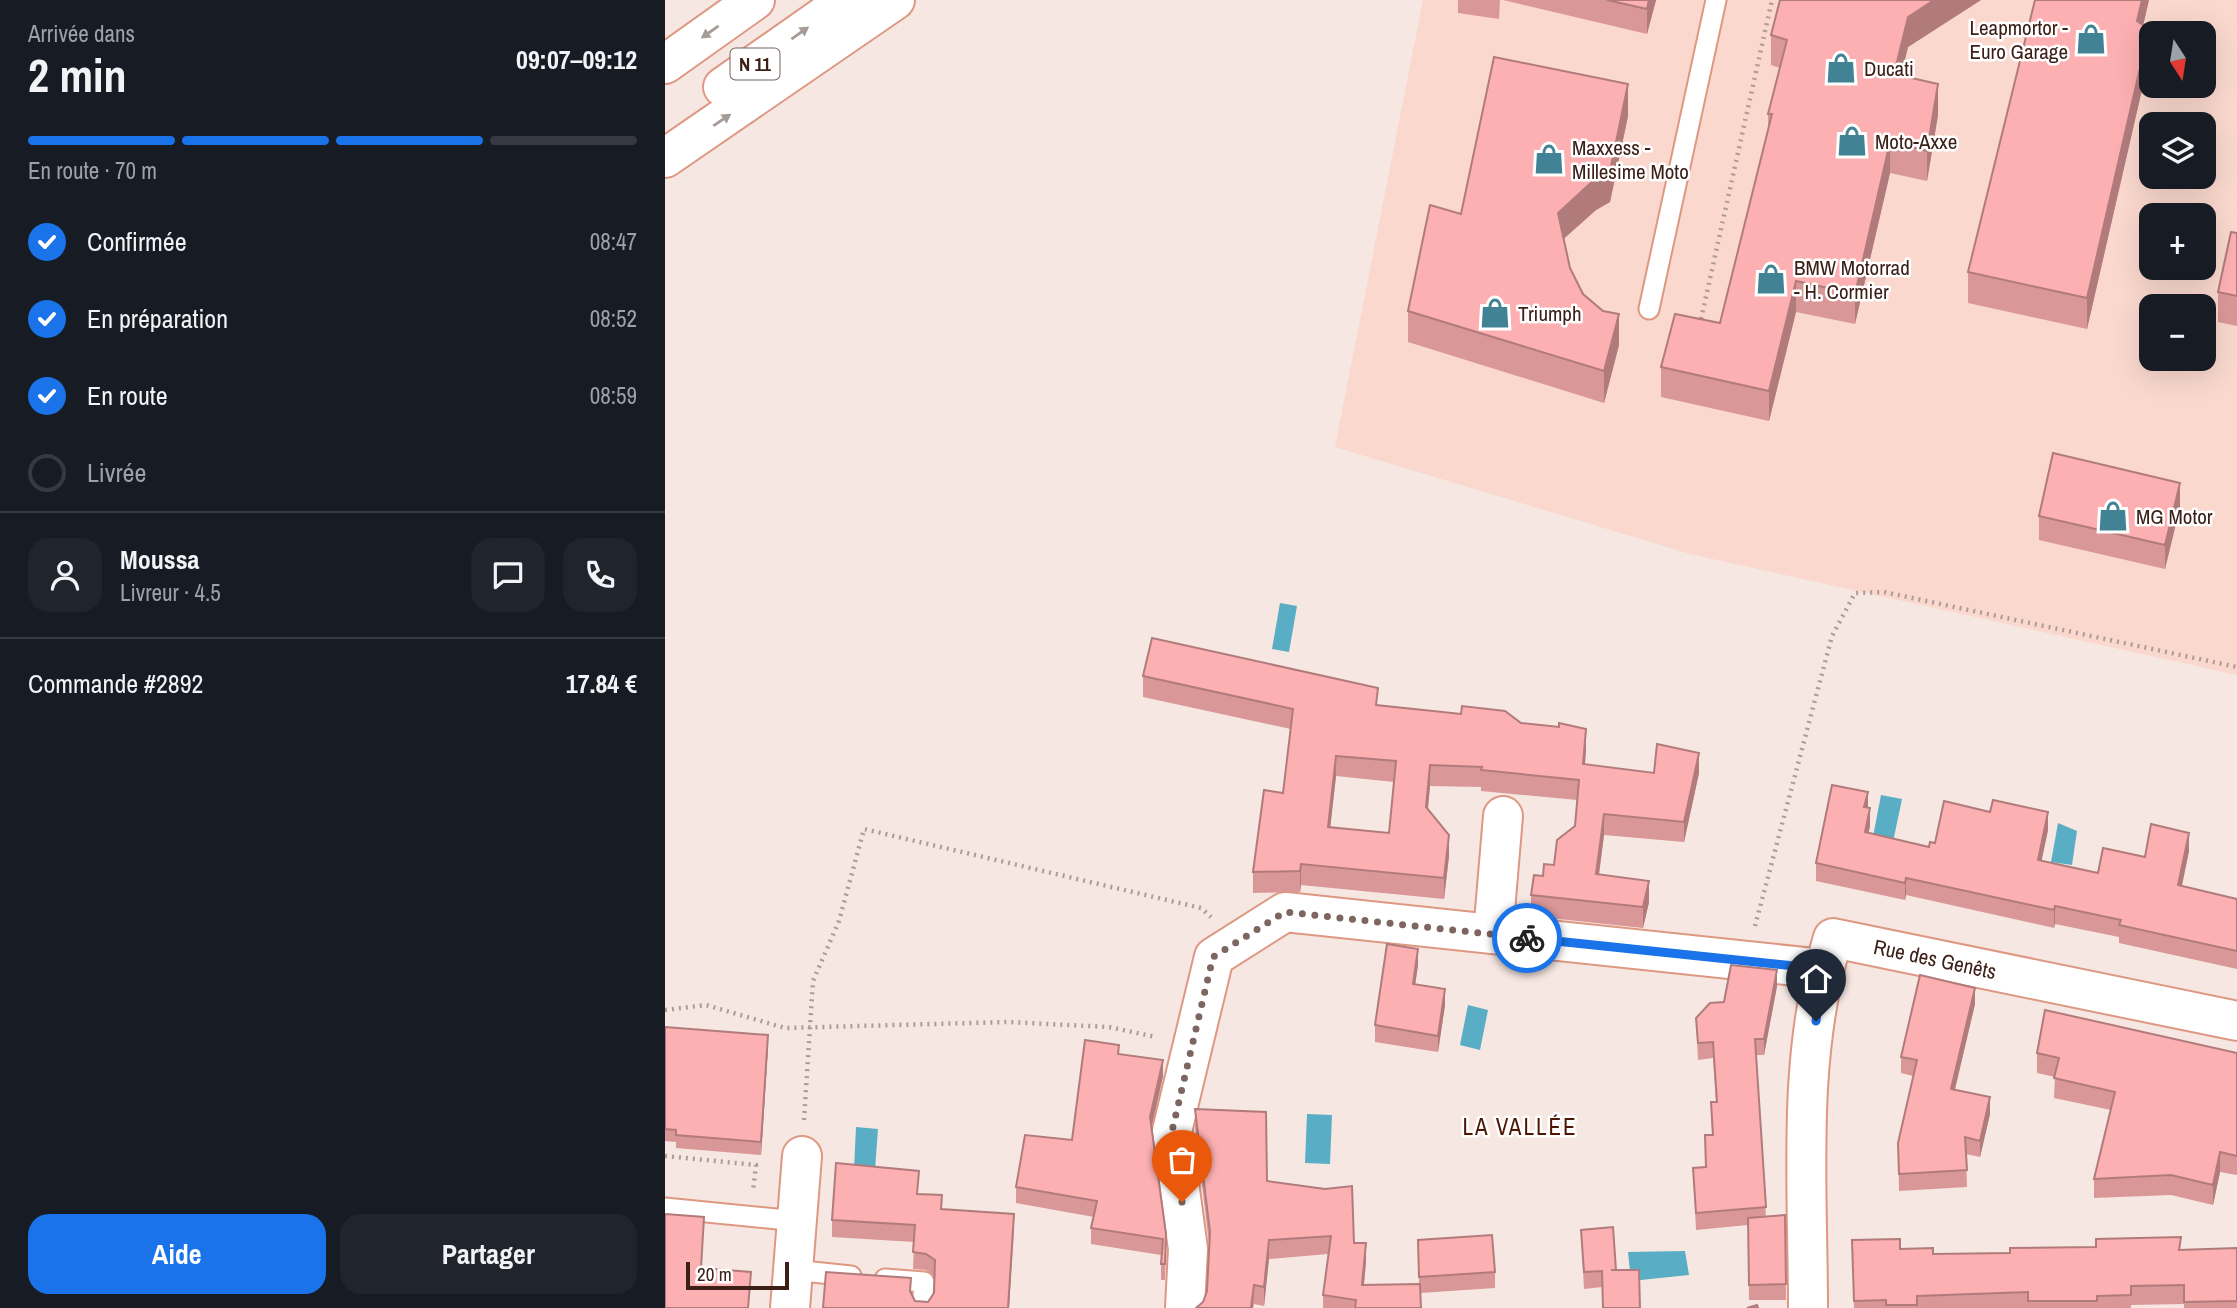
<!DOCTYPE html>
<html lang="fr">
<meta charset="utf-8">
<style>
body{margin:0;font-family:"Archivo Narrow",sans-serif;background:#20242c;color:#f1f3f6;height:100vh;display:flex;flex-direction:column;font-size:26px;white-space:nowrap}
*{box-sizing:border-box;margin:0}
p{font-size:23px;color:#9ea1a6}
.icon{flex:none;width:38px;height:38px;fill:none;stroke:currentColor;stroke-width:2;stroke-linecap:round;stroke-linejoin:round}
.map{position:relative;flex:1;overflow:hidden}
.panel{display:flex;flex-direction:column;background:#171b24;width:665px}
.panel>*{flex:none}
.needle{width:46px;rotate:168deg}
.controls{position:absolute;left:1474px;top:21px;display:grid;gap:14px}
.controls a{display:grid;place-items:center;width:77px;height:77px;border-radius:14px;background:#171b24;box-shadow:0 7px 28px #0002;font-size:35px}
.scale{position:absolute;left:21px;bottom:18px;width:103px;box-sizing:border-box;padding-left:7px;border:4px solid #3c2018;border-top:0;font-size:19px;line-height:24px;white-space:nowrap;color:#3c2018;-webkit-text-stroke:5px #fff;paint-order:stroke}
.pin{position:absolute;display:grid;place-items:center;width:60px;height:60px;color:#fff;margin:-72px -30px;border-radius:50% 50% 50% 0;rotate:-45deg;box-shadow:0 0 7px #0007}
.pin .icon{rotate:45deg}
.courier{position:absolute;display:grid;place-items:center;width:70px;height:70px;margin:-35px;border:5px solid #1a73e8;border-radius:50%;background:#fff;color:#222;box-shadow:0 2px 9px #0007}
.head em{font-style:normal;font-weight:800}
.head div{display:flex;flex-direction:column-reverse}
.head{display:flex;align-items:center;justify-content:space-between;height:119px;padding:0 28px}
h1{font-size:46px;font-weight:800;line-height:52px}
.bar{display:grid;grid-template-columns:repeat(4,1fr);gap:10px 7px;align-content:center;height:84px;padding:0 28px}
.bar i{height:9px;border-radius:5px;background:#363941}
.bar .active{background:#1a73e8}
.bar p{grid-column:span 4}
.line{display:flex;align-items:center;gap:18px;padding:0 28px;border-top:2px solid #363941}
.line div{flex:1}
.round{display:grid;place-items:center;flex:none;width:74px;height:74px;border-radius:21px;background:#20242c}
ol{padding:0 28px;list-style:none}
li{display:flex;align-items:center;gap:21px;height:77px}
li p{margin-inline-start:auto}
li .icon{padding:7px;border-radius:50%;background:#1a73e8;color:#fff;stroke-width:4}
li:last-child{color:#9ea1a6}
li i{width:38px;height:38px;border:4px solid #363941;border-radius:50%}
.primary-button{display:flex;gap:14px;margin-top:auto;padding:14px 28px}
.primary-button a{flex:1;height:80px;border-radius:21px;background:#1a73e8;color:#fff;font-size:28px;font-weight:800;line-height:80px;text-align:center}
.primary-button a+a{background:#20242c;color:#f1f3f6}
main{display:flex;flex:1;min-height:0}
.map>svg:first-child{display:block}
</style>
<main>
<section class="panel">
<div class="head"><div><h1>2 min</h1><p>Arrivée dans</p></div><em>09:07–09:12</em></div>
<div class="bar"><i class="active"></i><i class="active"></i><i class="active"></i><i></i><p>En route · 70 m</p></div>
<ol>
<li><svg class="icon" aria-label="check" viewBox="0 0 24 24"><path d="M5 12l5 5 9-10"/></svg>Confirmée<p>08:47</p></li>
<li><svg class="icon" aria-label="check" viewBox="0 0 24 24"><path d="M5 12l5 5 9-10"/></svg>En préparation<p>08:52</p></li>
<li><svg class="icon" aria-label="check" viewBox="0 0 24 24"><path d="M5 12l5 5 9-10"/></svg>En route<p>08:59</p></li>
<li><i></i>Livrée</li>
</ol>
<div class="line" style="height:126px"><a class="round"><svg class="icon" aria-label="person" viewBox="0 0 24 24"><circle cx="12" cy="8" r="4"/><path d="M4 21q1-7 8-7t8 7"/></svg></a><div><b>Moussa</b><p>Livreur · 4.5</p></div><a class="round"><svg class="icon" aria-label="chat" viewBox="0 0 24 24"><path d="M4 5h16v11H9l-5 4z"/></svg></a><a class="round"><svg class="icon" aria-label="phone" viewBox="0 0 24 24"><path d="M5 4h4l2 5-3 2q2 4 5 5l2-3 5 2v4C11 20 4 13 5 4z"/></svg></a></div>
<div class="line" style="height:91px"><div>Commande #2892</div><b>17.84 €</b></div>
<div class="primary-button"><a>Aide</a><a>Partager</a></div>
</section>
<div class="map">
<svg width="1572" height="1308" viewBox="0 0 1572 1308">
<rect width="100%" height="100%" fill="#f6e7e2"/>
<path fill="#fad8ce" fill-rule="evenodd" d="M 758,0 L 1572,0 L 1572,675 L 1025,554 L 670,447 ZM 1486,33 L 1538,33 L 1538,86 L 1486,86 ZM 1486,124 L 1538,124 L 1538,177 L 1486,177 ZM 1486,215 L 1538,215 L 1538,268 L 1486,268 ZM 1486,306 L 1538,306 L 1538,359 L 1486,359 Z"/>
<g fill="#59aec5">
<path d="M 615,603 L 632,606 L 624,652 L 607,649 Z"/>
<path d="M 1216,795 L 1237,799 L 1228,842 L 1208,837 Z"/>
<path d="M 1393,823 L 1412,831 L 1407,865 L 1386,862 Z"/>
<path d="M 803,1005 L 823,1010 L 815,1050 L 795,1045 Z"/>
<path d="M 642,1114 L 667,1115 L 665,1164 L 640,1163 Z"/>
<path d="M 191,1127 L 213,1129 L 210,1170 L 189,1169 Z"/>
<path d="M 1020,1251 L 1024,1275 L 966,1281 L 963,1252 Z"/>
</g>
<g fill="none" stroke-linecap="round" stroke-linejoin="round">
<g stroke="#de9882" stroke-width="23">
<g id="service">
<path d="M 984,309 L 1051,0"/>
<path d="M 0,1208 L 132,1221"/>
<path d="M 128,1270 L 186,1276"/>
<path d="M 220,1279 L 259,1282 L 257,1308"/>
</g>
</g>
<g stroke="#de9882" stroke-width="42">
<g id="minor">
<path d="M 828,934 L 838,816"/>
<path d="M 125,1308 L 137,1156"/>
<path d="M 520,1308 L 523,1249 L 507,1131 L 549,957 L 620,912 L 1158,969"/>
<path d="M 1143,1308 C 1143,1186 1131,1057 1168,938 L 1572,1021"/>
</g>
</g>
<g stroke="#de9882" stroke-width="42">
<g id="trunk">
<path d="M 0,64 L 90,0"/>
<path d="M 58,87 L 182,0"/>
<path d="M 0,158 L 230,0"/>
</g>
</g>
<g stroke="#af9b95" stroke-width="4.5" stroke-dasharray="2 5" stroke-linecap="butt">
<path d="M 1036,319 L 1107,0"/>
<path d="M 1090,926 L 1167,636 L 1190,593 L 1219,592 L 1572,667"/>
<path d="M 0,1010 L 41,1005 L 120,1028 L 343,1022 L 444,1027 L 491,1037"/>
<path d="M 139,1120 L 148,981 L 174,921 L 199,829 L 536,908 L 546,917"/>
<path d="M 0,1156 L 91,1165 L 88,1191"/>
</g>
<use href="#service" stroke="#fff" stroke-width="19"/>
<use href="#minor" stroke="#fff" stroke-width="38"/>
<use href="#trunk" stroke="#fff" stroke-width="38"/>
</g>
<g fill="#da9798" fill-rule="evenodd">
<path d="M 793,0 L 835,0 L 834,19 L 793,13 Z"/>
<path d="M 838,0 L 991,0 L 982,34 Z"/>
<path d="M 1115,0 L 1316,0 L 1243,47 L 1236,76 L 1273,115 L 1262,181 L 1225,173 L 1190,324 L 1131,312 L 1104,421 L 996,397 L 996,367 L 1055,323 L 1103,129 L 1103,114 L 1115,68 L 1106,65 L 1106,35 Z"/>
<path d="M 1484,0 L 1478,25 L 1484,59 L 1422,329 L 1303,303 L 1303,272 Z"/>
<path d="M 963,116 L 945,202 L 931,210 L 898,239 L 905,268 L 918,294 L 954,345 L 939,403 L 743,342 L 743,311 L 796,214 Z"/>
<path d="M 1572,233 L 1572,326 L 1553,322 L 1553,292 Z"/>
<path d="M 1515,507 L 1500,569 L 1374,540 L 1374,516 Z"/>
<path d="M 478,676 L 856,723 L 921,750 L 920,765 L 989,773 L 1034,773 L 1019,842 L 939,835 L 934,875 L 984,902 L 978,928 L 866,916 L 866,895 L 878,876 L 889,865 L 910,826 L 912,800 L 816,791 L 816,787 L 765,786 L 763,809 L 784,856 L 779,899 L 636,885 L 635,892 L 588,893 L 588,872 L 618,793 L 626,729 L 478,697 ZM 671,776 L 729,782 L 724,833 L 665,827 Z"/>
<path d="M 1203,808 L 1205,826 L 1203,833 L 1264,847 L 1270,843 L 1383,830 L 1376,861 L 1433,873 L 1480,857 L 1524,851 L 1517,886 L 1572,899 L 1572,969 L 1454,943 L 1454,937 L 1390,924 L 1389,928 L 1241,895 L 1240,900 L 1151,881 L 1151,863 Z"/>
<path d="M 753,965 L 750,984 L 780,1005 L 773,1052 L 710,1042 L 710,1025 Z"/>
<path d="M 1112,986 L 1099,1055 L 1091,1055 L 1101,1217 L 1120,1215 L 1121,1300 L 1084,1300 L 1083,1225 L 1031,1230 L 1028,1168 L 1041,1167 L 1040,1135 L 1047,1135 L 1046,1102 L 1051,1102 L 1048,1058 L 1033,1060 L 1031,1018 L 1059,1002 Z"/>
<path d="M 1310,1004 L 1290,1090 L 1325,1114 L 1315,1157 L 1301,1154 L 1302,1187 L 1234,1191 L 1233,1143 L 1248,1076 L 1236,1073 L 1236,1057 Z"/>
<path d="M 0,1027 L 103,1047 L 96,1155 L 11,1148 L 11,1142 L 0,1141 Z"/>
<path d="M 1372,1053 L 1572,1053 L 1572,1175 L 1555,1172 L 1548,1205 L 1506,1195 L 1429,1198 L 1429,1179 L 1446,1110 L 1389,1098 L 1390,1077 L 1372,1073 Z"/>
<path d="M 454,1054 L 498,1076 L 487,1127 L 501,1250 L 500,1280 L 496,1280 L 496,1255 L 426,1244 L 426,1228 L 429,1217 L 351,1203 L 351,1187 L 407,1140 Z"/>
<path d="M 530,1109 L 602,1181 L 689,1243 L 701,1261 L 699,1285 L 754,1284 L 753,1240 L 830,1272 L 830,1288 L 755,1293 L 756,1308 L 658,1308 L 658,1295 L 663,1254 L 604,1259 L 599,1306 L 589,1304 L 588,1308 L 531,1308 L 538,1302 L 542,1291 L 544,1244 L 530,1127 Z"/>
<path d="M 253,1194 L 277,1209 L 349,1230 L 344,1308 L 158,1308 L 246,1293 L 250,1301 L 263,1302 L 269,1293 L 269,1276 L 261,1270 L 248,1269 L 249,1242 L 167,1237 L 167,1220 Z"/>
<path d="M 916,1230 L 951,1270 L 975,1308 L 938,1308 L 937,1287 L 919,1289 Z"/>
<path d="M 1187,1240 L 1235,1249 L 1268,1254 L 1572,1248 L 1572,1308 L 1519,1308 L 1519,1304 L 1466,1305 L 1466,1308 L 1189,1308 Z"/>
</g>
<g fill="#b17b7c">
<path d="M 984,0 L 991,0 L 982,34 L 982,9 Z"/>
<path d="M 1269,0 L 1316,0 L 1243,47 L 1229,105 L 1229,74 L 1243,17 Z"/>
<path d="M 1477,0 L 1484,0 L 1472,52 L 1472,21 Z"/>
<path d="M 1484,29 L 1484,59 L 1422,329 L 1422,298 Z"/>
<path d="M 963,84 L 963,116 L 945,202 L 931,210 L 893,244 L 893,213 Z"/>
<path d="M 1273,84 L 1273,115 L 1262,181 L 1262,151 Z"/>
<path d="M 1225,142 L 1225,173 L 1190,324 L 1190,294 Z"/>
<path d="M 1131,281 L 1131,312 L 1104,421 L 1104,391 Z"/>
<path d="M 954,314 L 954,345 L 939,403 L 939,371 Z"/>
<path d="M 1515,483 L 1515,507 L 1500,569 L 1500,545 Z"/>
<path d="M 921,729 L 921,750 L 918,785 L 918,764 Z"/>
<path d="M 1034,753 L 1034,773 L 1019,842 L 1019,822 Z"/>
<path d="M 671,756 L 671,776 L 663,848 L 663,827 Z"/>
<path d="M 765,765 L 765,786 L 761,827 L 761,807 Z"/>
<path d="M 1203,792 L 1203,810 L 1199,807 Z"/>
<path d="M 1205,808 L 1205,826 L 1200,850 L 1200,832 Z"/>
<path d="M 1383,812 L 1383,830 L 1373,878 L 1373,860 Z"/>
<path d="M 939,814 L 939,835 L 931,895 L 931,874 Z"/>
<path d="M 1524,833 L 1524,851 L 1513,903 L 1513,885 Z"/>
<path d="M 784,835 L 784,856 L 779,899 L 779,878 Z"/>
<path d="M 636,864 L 636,885 L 635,892 L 635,871 Z"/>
<path d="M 1241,878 L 1241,895 L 1240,900 L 1240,883 Z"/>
<path d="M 984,881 L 984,902 L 978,928 L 978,907 Z"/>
<path d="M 1390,906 L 1390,924 L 1389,928 L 1389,910 Z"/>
<path d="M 753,949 L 753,965 L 748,1000 L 748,984 Z"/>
<path d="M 1112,970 L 1112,986 L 1099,1055 L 1099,1039 Z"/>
<path d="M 1310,988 L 1310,1004 L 1286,1105 L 1286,1089 Z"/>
<path d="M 780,989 L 780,1005 L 773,1052 L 773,1036 Z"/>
<path d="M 103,1035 L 103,1047 L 96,1155 L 96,1142 Z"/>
<path d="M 498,1060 L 498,1076 L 485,1133 L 485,1117 Z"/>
<path d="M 1325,1097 L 1325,1114 L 1315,1157 L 1315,1141 Z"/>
<path d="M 1555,1152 L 1555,1172 L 1548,1205 L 1548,1185 Z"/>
<path d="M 349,1214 L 344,1308 L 343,1308 Z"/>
<path d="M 604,1240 L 604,1259 L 599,1306 L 599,1287 Z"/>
<path d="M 701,1243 L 701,1261 L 697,1304 L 697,1285 Z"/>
<path d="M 589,1285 L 588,1308 L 586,1308 Z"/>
</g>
<g fill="#fdb0b1" stroke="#b17b7c" stroke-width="2" fill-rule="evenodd">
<path d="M 942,0 L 984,0 L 982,9 Z"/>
<path d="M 1115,0 L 1269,0 L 1243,17 L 1229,74 L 1273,84 L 1262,151 L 1225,142 L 1190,294 L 1131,281 L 1104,391 L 996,367 L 1010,314 L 1055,323 L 1107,114 L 1103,114 L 1122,40 L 1106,35 Z"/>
<path d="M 1370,0 L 1477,0 L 1472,21 L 1484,29 L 1422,298 L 1303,272 Z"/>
<path d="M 829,57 L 963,84 L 945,171 L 931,178 L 893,213 L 905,268 L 918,294 L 938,311 L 954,314 L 939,371 L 743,311 L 765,205 L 796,214 Z"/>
<path d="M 1566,232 L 1572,233 L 1572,296 L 1553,292 Z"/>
<path d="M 1388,453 L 1515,483 L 1500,545 L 1374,516 Z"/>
<path d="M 487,638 L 713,688 L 711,705 L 796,714 L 797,706 L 840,711 L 856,723 L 894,727 L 894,723 L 921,729 L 918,764 L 989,773 L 992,744 L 1034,753 L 1019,822 L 939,814 L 931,874 L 984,881 L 978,907 L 866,895 L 869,875 L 878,876 L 879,864 L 889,865 L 892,840 L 910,826 L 914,780 L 816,770 L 817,767 L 765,765 L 761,807 L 784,835 L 779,878 L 636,864 L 635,871 L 588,872 L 599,790 L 618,793 L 628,709 L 478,676 ZM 671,756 L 731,761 L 724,833 L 663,827 Z"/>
<path d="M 1167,785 L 1203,792 L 1199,807 L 1205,808 L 1200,832 L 1264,847 L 1265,842 L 1270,843 L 1279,801 L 1325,812 L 1328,800 L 1383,812 L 1373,860 L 1433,873 L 1438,848 L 1480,857 L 1486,824 L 1524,833 L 1513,885 L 1572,899 L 1572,951 L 1454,925 L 1456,920 L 1390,906 L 1389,910 L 1241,878 L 1240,883 L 1151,863 Z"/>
<path d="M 722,944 L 753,949 L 748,984 L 780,989 L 773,1036 L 710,1025 Z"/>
<path d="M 1066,965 L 1112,970 L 1099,1039 L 1090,1039 L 1101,1207 L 1031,1213 L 1028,1168 L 1041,1167 L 1040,1135 L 1048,1135 L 1046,1102 L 1052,1102 L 1048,1042 L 1033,1043 L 1031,1018 L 1045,1003 L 1059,1002 Z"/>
<path d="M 1255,975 L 1310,988 L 1286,1089 L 1325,1097 L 1315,1141 L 1300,1137 L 1302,1170 L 1234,1174 L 1233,1143 L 1252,1060 L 1236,1057 Z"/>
<path d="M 1380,1010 L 1572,1053 L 1572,1156 L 1555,1152 L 1548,1185 L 1506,1175 L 1429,1179 L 1450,1092 L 1389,1078 L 1394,1058 L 1372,1053 Z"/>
<path d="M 0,1027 L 103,1035 L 96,1142 L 11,1135 L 11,1130 L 0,1129 Z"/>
<path d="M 420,1040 L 454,1045 L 453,1054 L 498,1060 L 485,1117 L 501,1234 L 500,1264 L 496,1264 L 498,1239 L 426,1228 L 432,1201 L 351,1187 L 360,1135 L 407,1140 Z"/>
<path d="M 530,1109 L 601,1112 L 602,1181 L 660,1189 L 687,1186 L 689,1243 L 701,1243 L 697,1285 L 755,1284 L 756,1308 L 690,1308 L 691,1300 L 658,1295 L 666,1236 L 604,1240 L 599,1287 L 589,1285 L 586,1308 L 531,1308 L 538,1302 L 542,1291 L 545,1232 Z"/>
<path d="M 171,1163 L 254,1171 L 252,1194 L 277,1195 L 276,1209 L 349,1214 L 343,1308 L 158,1308 L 161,1272 L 246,1278 L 245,1291 L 250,1301 L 263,1302 L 269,1293 L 270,1260 L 261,1254 L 248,1252 L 250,1225 L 167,1220 Z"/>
<path d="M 0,1214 L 39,1217 L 36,1268 L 86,1272 L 83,1308 L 0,1308 Z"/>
<path d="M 1120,1215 L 1121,1284 L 1084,1285 L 1083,1218 Z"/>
<path d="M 948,1227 L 951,1270 L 946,1270 L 974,1270 L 975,1308 L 938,1308 L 937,1271 L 919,1272 L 916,1230 Z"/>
<path d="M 827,1235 L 830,1272 L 754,1277 L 753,1240 Z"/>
<path d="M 1516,1237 L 1514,1250 L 1572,1248 L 1572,1301 L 1519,1302 L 1519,1285 L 1466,1286 L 1466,1295 L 1432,1296 L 1432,1301 L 1363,1301 L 1363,1292 L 1252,1296 L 1252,1305 L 1221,1305 L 1221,1300 L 1189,1301 L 1187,1240 L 1235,1239 L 1235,1249 L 1268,1248 L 1268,1254 L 1345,1253 L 1345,1248 L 1431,1247 L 1431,1239 Z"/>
<path d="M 1092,1305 L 1093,1308 L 1082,1308 Z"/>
</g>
<defs><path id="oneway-solid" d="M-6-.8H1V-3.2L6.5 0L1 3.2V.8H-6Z" transform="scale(1.75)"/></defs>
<g fill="#a79b97">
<use href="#oneway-solid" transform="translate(45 32) rotate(145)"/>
<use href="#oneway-solid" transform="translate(135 33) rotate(-35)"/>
<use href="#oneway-solid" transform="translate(57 120) rotate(-34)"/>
</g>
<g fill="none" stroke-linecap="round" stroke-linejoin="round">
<path stroke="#7d665f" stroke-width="7" stroke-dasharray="0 12.6" d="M 517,1202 L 507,1131 L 548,957 L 620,912 L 862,938"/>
<path stroke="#1a73e8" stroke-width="9" d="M 862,938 L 1158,969 L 1151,1021"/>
</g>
<defs>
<g id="shop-bare" transform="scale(2.415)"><path d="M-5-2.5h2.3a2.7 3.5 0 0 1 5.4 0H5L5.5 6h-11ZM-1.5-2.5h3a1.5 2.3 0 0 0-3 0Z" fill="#418395" stroke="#fff" stroke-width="2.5" paint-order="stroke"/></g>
</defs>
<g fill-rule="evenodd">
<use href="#shop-bare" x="1426" y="39"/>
<use href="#shop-bare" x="1176" y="68"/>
<use href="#shop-bare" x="1187" y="141"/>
<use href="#shop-bare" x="884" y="159"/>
<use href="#shop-bare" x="1106" y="279"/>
<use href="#shop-bare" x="830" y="313"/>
<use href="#shop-bare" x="1448" y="516"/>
</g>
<g text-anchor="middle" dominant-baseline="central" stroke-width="5" stroke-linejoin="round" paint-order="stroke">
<rect fill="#fff" stroke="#76635d" stroke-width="2" x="65.5" y="48.5" width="49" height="31" rx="5"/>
<g font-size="19" font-weight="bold" fill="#3c2018">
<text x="90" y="64">N 11</text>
</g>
<g font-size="21" fill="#3c2018" stroke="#fff" text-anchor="start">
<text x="1403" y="27" text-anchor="end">Leapmortor -<tspan x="1403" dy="24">Euro Garage</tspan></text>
<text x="1199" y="68">Ducati</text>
<text x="1210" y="141">Moto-Axxe</text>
<text x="907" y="147">Maxxess -<tspan x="907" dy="24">Millesime Moto</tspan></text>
<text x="1129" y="267">BMW Motorrad<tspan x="1129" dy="24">- H. Cormier</tspan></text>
<text x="853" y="313">Triumph</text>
<text x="1471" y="516">MG Motor</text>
</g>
<g font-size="21" fill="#3c2018" stroke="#fff">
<text transform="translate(1270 959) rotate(12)">Rue des Genêts</text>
</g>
<g font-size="23" letter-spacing="2" fill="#4e1503" stroke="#fff">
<text x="855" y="1126">LA VALLÉE</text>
</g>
</g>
</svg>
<div class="controls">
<a><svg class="needle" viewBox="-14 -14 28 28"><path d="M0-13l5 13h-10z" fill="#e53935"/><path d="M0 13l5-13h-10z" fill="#9ea1a6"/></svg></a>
<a><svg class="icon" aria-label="layers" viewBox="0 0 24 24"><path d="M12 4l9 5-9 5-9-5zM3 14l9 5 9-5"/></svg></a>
<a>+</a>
<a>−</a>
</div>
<div class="scale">20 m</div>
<div class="pin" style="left:517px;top:1202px;background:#ea580c"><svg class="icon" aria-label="bag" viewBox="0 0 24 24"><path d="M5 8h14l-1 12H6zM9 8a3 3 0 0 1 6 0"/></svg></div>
<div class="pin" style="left:1151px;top:1021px;background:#1f2937"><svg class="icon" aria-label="home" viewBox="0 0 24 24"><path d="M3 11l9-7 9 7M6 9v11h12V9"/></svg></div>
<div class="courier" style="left:862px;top:938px"><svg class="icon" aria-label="bike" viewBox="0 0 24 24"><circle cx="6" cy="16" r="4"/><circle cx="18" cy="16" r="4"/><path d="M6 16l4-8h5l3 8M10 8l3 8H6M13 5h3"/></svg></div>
</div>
</main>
